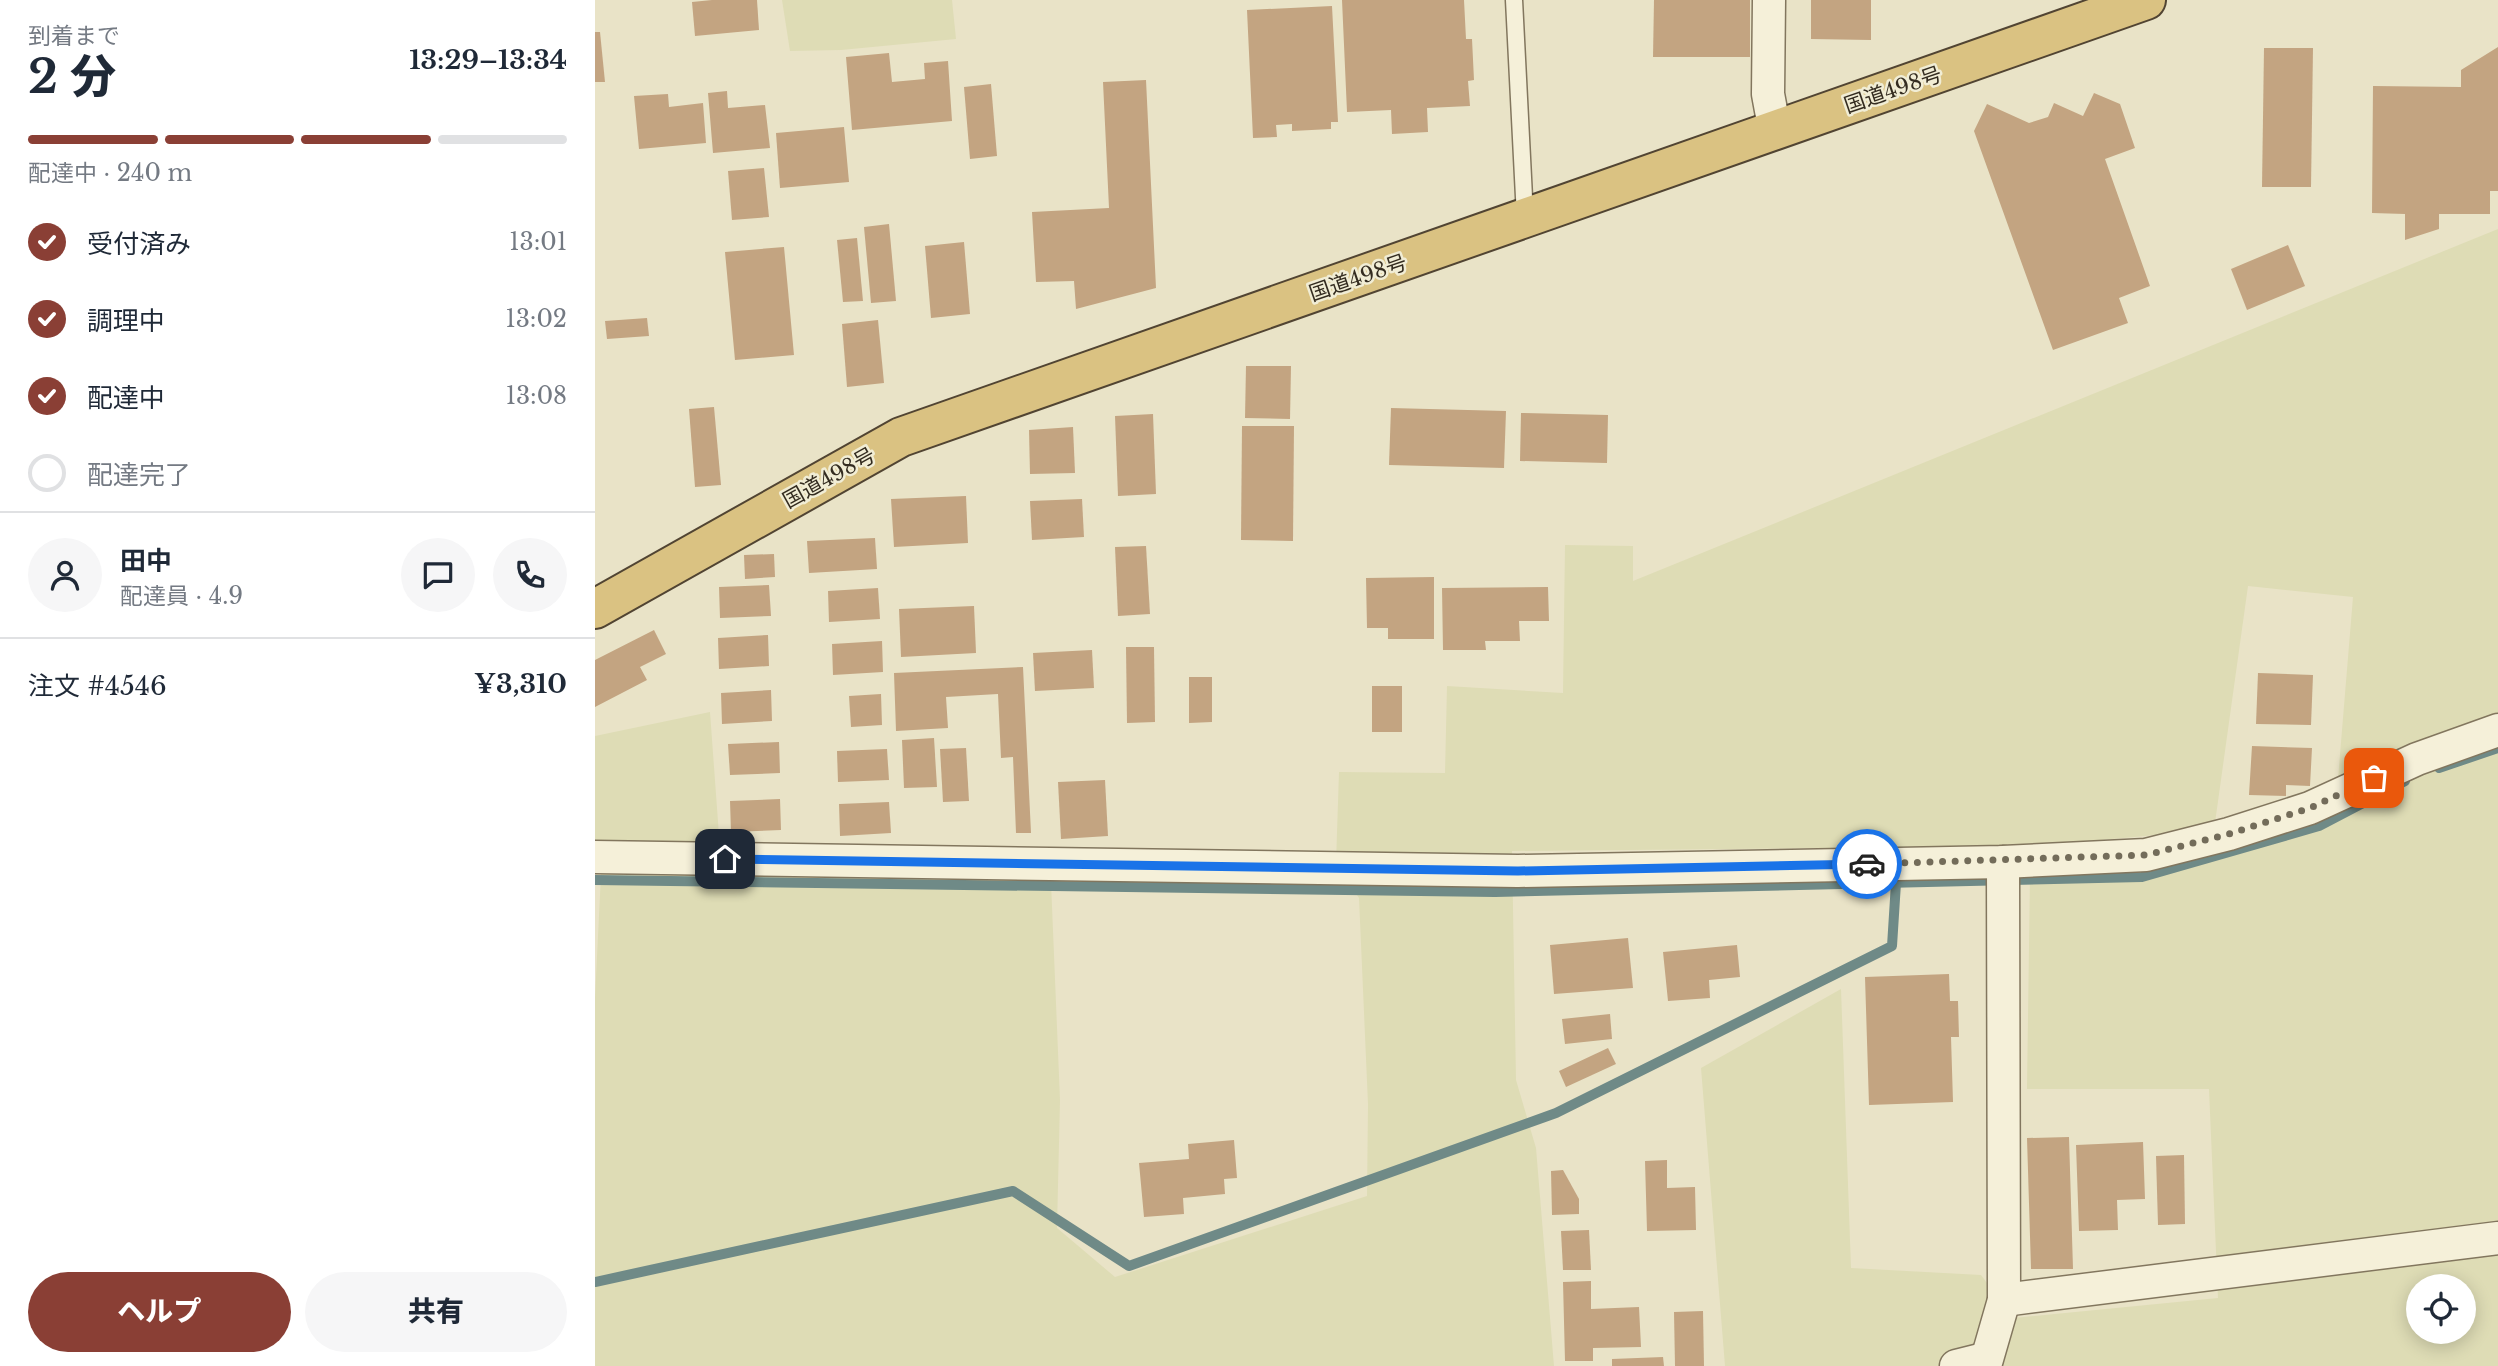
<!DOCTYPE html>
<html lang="ja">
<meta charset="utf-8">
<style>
body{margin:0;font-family:"Libre Baskerville","Noto Sans JP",serif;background:#f6f6f7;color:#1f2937;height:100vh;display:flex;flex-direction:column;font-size:26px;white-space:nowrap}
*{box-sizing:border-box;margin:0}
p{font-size:23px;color:#747a83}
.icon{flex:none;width:38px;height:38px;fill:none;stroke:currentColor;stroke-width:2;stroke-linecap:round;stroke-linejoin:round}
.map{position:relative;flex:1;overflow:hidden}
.panel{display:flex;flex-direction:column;background:#fff;width:595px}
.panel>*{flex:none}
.controls{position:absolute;left:1811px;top:1274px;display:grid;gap:14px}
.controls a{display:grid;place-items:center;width:70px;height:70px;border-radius:50%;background:#fff;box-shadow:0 4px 18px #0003;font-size:35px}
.pin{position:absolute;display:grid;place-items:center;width:60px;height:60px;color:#fff;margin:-30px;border-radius:14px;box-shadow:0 4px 10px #0006}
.courier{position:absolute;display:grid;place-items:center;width:70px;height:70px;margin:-35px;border:5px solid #1a73e8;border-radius:50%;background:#fff;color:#222;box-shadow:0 2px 9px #0007}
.summary em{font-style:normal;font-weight:800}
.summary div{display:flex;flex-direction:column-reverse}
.summary{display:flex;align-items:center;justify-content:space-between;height:119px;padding:0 28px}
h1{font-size:46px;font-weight:800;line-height:52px}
.bar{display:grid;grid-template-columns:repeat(4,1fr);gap:10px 7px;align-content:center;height:84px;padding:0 28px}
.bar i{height:9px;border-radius:5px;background:#e0e1e3}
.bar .active{background:#8a3f35}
.bar p{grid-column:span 4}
.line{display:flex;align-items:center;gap:18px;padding:0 28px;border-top:2px solid #e0e1e3}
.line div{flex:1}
.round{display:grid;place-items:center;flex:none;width:74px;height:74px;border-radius:37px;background:#f6f6f7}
ol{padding:0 28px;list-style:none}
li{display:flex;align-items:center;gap:21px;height:77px}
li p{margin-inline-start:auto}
li .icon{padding:7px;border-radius:50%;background:#8a3f35;color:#fff;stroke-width:4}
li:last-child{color:#747a83}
li i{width:38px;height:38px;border:4px solid #e0e1e3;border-radius:50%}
.primary-button{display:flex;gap:14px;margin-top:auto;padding:14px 28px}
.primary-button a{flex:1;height:80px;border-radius:42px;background:#8a3f35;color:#fff;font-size:28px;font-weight:800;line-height:80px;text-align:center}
.primary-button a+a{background:#f6f6f7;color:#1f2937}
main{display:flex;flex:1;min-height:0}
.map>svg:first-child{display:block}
</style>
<main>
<section class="panel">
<div class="summary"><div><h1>2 分</h1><p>到着まで</p></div><em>13:29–13:34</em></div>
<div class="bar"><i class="active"></i><i class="active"></i><i class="active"></i><i></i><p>配達中 · 240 m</p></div>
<ol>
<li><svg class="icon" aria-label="check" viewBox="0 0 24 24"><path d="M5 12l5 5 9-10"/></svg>受付済み<p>13:01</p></li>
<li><svg class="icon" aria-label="check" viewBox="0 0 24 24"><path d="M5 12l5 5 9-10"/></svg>調理中<p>13:02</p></li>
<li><svg class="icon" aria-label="check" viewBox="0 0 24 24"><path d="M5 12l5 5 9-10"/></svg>配達中<p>13:08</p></li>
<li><i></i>配達完了</li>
</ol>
<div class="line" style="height:126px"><a class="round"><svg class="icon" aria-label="person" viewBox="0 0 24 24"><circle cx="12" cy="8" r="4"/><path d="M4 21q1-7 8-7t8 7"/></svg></a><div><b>田中</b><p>配達員 · 4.9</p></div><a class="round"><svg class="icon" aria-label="chat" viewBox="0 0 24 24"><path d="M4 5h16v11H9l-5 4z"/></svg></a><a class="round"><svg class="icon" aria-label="phone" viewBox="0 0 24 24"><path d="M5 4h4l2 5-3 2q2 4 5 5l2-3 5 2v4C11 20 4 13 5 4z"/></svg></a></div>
<div class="line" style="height:91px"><div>注文 #4546</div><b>¥3,310</b></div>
<div class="primary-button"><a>ヘルプ</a><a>共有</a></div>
</section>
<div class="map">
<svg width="1903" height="1366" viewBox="0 0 1903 1366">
<rect width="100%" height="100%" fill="#e9e3c7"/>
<g fill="#dedcb5" fill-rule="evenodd">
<path d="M 187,0 L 357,0 L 361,39 L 246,50 L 195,51 Z"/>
<path d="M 1903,229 L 1903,1366 L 1130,1366 L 1106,1068 L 1246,989 L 1256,1268 L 1386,1275 L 1418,1318 L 1623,1298 L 1614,1089 L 1432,1089 L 1435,875 L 1741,803 L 1758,597 L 1653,586 L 1619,830 L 1436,846 L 917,851 L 921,1080 L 941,1148 L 959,1366 L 0,1366 L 0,998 L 7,854 L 0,852 L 0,736 L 115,712 L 125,849 L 455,858 L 465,1100 L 462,1228 L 520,1277 L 772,1196 L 773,1104 L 764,898 L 741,863 L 744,772 L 850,773 L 852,686 L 968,693 L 970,545 L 1038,546 L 1038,581 ZM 1824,1286 L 1869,1286 L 1869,1332 L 1824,1332 Z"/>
</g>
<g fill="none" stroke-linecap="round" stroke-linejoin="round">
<g stroke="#6f8a87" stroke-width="10">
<path d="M 1844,768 L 1903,748"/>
<path d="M 0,880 L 900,892 L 1547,877 L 1724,826 L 1810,781"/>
<path d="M 0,1282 L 418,1191 L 534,1266 L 961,1113 L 1297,946 L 1301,883"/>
</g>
</g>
<g fill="#c3a481">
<path d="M 117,0 L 162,0 L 164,30 L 100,36 L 97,2 Z"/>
<path d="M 747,0 L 869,0 L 871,39 L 877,39 L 879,80 L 873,81 L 875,106 L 832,108 L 833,132 L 797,134 L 796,110 L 752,112 Z"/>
<path d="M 1059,0 L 1155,0 L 1155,57 L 1058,57 Z"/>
<path d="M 1216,0 L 1276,0 L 1276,40 L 1216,39 Z"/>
<path d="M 737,6 L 743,122 L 736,122 L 736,129 L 697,131 L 697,124 L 681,125 L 682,137 L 658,138 L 652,10 Z"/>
<path d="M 0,32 L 5,32 L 10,82 L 0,82 Z"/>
<path d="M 1903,47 L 1903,191 L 1895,191 L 1895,214 L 1844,214 L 1844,229 L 1810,240 L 1810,214 L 1777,213 L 1778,86 L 1866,87 L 1866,70 Z"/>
<path d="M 1669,48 L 1718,48 L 1716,187 L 1667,187 Z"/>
<path d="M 294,53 L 297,82 L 330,79 L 329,63 L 353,61 L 357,121 L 257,130 L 251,57 Z"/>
<path d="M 551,80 L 561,288 L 481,309 L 479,281 L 441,282 L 437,212 L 514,208 L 508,82 Z"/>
<path d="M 396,84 L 402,156 L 375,159 L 369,87 Z"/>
<path d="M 132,91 L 133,108 L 170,105 L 175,148 L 118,153 L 113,93 Z"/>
<path d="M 1499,93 L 1525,104 L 1540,148 L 1510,159 L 1555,286 L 1524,298 L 1533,323 L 1458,350 L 1379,131 L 1392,104 L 1434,123 L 1453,117 L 1459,103 L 1488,116 Z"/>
<path d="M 73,94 L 74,107 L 108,103 L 111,143 L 44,149 L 39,96 Z"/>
<path d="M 249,127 L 254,182 L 185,188 L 181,133 Z"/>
<path d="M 169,168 L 174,217 L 137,220 L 133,171 Z"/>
<path d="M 294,224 L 301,301 L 276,303 L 269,227 Z"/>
<path d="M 262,238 L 268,301 L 248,302 L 242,240 Z"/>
<path d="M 369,242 L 375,314 L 336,318 L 330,246 Z"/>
<path d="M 1693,245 L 1710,286 L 1652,310 L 1636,269 Z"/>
<path d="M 189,247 L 199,355 L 140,360 L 130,252 Z"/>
<path d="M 52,318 L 54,336 L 12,339 L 10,321 Z"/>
<path d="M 283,320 L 289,383 L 252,387 L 247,324 Z"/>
<path d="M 651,366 L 696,366 L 695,419 L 650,418 Z"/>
<path d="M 119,407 L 126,485 L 100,487 L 94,409 Z"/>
<path d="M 796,408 L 911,411 L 909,468 L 794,465 Z"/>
<path d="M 926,413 L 1013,415 L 1012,463 L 925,461 Z"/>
<path d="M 558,414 L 561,494 L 523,496 L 520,416 Z"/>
<path d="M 647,426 L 699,426 L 698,541 L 646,540 Z"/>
<path d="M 478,427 L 480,473 L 435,474 L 434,430 Z"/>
<path d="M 371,496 L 373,543 L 299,547 L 296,499 Z"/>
<path d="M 487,499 L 489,537 L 437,540 L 435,501 Z"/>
<path d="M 280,538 L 282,569 L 214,573 L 212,541 Z"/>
<path d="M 551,546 L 555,614 L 523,616 L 520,547 Z"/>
<path d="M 179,554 L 180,577 L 150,579 L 149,555 Z"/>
<path d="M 839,577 L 839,639 L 793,639 L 793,628 L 772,628 L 771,578 Z"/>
<path d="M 174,585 L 176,616 L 125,618 L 124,587 Z"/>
<path d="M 953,587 L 954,621 L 924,621 L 925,641 L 890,641 L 891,650 L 848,650 L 847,588 Z"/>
<path d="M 283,588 L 285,619 L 234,622 L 233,591 Z"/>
<path d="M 379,606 L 381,653 L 306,657 L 304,609 Z"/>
<path d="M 59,630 L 71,654 L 45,667 L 52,680 L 0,707 L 0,660 Z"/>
<path d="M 173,635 L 174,666 L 124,669 L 123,638 Z"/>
<path d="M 287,641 L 288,672 L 238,675 L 237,644 Z"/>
<path d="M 531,647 L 559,647 L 560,722 L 532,723 Z"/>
<path d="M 497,650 L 499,688 L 440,691 L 438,653 Z"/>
<path d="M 428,667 L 436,833 L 421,833 L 418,757 L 406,758 L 403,694 L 351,697 L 353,728 L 301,731 L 299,673 Z"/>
<path d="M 1663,673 L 1718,675 L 1716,725 L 1661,724 Z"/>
<path d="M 594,677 L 617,677 L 617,722 L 594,723 Z"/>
<rect x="777" y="686" width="30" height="46"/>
<path d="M 176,690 L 177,721 L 127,724 L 126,693 Z"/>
<path d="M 286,694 L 287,725 L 256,727 L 254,696 Z"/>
<path d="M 339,738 L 342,787 L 309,788 L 307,740 Z"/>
<path d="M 184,742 L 185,773 L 135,775 L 133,744 Z"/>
<path d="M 1657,746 L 1717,748 L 1715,786 L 1691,785 L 1691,796 L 1654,795 Z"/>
<path d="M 371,748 L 374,801 L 348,802 L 345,749 Z"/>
<path d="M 292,749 L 294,780 L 243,782 L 242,751 Z"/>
<path d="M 510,780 L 513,836 L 466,839 L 463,782 Z"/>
<path d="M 185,799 L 186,830 L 136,832 L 135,801 Z"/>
<path d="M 294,802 L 296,833 L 245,836 L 244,804 Z"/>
<path d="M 1033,938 L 1038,988 L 959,994 L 955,945 Z"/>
<path d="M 1142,945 L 1145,977 L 1114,980 L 1115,998 L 1073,1001 L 1068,952 Z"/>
<path d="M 1354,974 L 1355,1001 L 1363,1001 L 1364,1037 L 1356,1037 L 1358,1102 L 1274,1105 L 1270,977 Z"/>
<path d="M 1015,1014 L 1017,1039 L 970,1044 L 967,1019 Z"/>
<path d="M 1013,1048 L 1021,1064 L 971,1087 L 964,1071 Z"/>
<path d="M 1474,1137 L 1478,1269 L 1436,1269 L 1432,1138 Z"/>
<path d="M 639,1140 L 642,1178 L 629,1179 L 630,1194 L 588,1198 L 589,1214 L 549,1217 L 544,1163 L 594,1159 L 593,1144 Z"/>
<path d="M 1548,1142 L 1550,1199 L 1522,1200 L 1523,1230 L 1484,1231 L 1481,1145 Z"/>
<path d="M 1589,1155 L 1590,1224 L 1563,1225 L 1561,1156 Z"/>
<path d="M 1072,1160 L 1072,1188 L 1100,1187 L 1101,1230 L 1052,1231 L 1050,1161 Z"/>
<path d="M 968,1170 L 984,1199 L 984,1214 L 957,1215 L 956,1171 Z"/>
<path d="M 994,1230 L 996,1270 L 968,1270 L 966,1231 Z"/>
<path d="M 996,1281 L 996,1309 L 1044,1307 L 1046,1347 L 998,1348 L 998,1361 L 970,1361 L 968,1282 Z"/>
<path d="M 1108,1311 L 1109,1366 L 1080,1366 L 1079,1312 Z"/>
<path d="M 1068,1357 L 1069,1366 L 1017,1366 L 1017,1359 Z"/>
</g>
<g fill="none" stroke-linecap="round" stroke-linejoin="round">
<g stroke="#82765e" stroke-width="19">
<path id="service" d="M 919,0 L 930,217"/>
</g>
<g stroke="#82765e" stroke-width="35">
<g id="minor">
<path d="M 1174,0 L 1173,94 L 1180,132"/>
<path d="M 0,857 L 923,871 L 1408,862 L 1551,855 L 1634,834 L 1715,808 L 1822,759 L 1903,730"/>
<path d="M 1409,1300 L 1903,1238"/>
<path d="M 1361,1366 L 1389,1359"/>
<path d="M 1390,1366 L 1409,1300 L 1408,862"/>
</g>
</g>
<g stroke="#514432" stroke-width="42">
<path id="trunk" d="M 0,609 L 306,437 L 1551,0"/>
</g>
<use href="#service" stroke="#f5f0d9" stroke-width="16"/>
<use href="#minor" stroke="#f5f0d9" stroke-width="32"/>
<use href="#trunk" stroke="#dac282" stroke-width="38"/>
</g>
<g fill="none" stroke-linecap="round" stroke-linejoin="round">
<path stroke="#736c5a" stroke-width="7" stroke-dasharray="0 12.6" d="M 1272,864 L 1551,855 L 1634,834 L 1715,808 L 1779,778"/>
<path stroke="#1a73e8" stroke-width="9" d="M 130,859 L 923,871 L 1272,864"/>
</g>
<g text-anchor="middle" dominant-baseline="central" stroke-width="5" stroke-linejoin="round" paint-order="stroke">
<g font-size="21" fill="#342c20" stroke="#f1edd5">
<text transform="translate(1298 90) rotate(-19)">国道498号</text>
<text transform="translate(763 278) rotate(-19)">国道498号</text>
<text transform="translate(234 478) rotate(-29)">国道498号</text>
</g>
</g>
</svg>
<div class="controls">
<a><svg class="icon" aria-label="locate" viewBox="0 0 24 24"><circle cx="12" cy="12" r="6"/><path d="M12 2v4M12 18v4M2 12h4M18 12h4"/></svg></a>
</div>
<div class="pin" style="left:1779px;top:778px;background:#ea580c"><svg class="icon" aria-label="bag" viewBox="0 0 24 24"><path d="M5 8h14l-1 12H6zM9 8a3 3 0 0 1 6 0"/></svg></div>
<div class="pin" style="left:130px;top:859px;background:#1f2937"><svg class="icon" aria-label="home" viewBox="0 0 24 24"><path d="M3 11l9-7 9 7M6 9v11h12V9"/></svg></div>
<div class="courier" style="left:1272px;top:864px"><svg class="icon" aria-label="car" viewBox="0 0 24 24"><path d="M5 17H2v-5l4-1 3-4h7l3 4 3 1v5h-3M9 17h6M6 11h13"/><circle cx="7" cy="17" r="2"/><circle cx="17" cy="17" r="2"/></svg></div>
</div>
</main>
